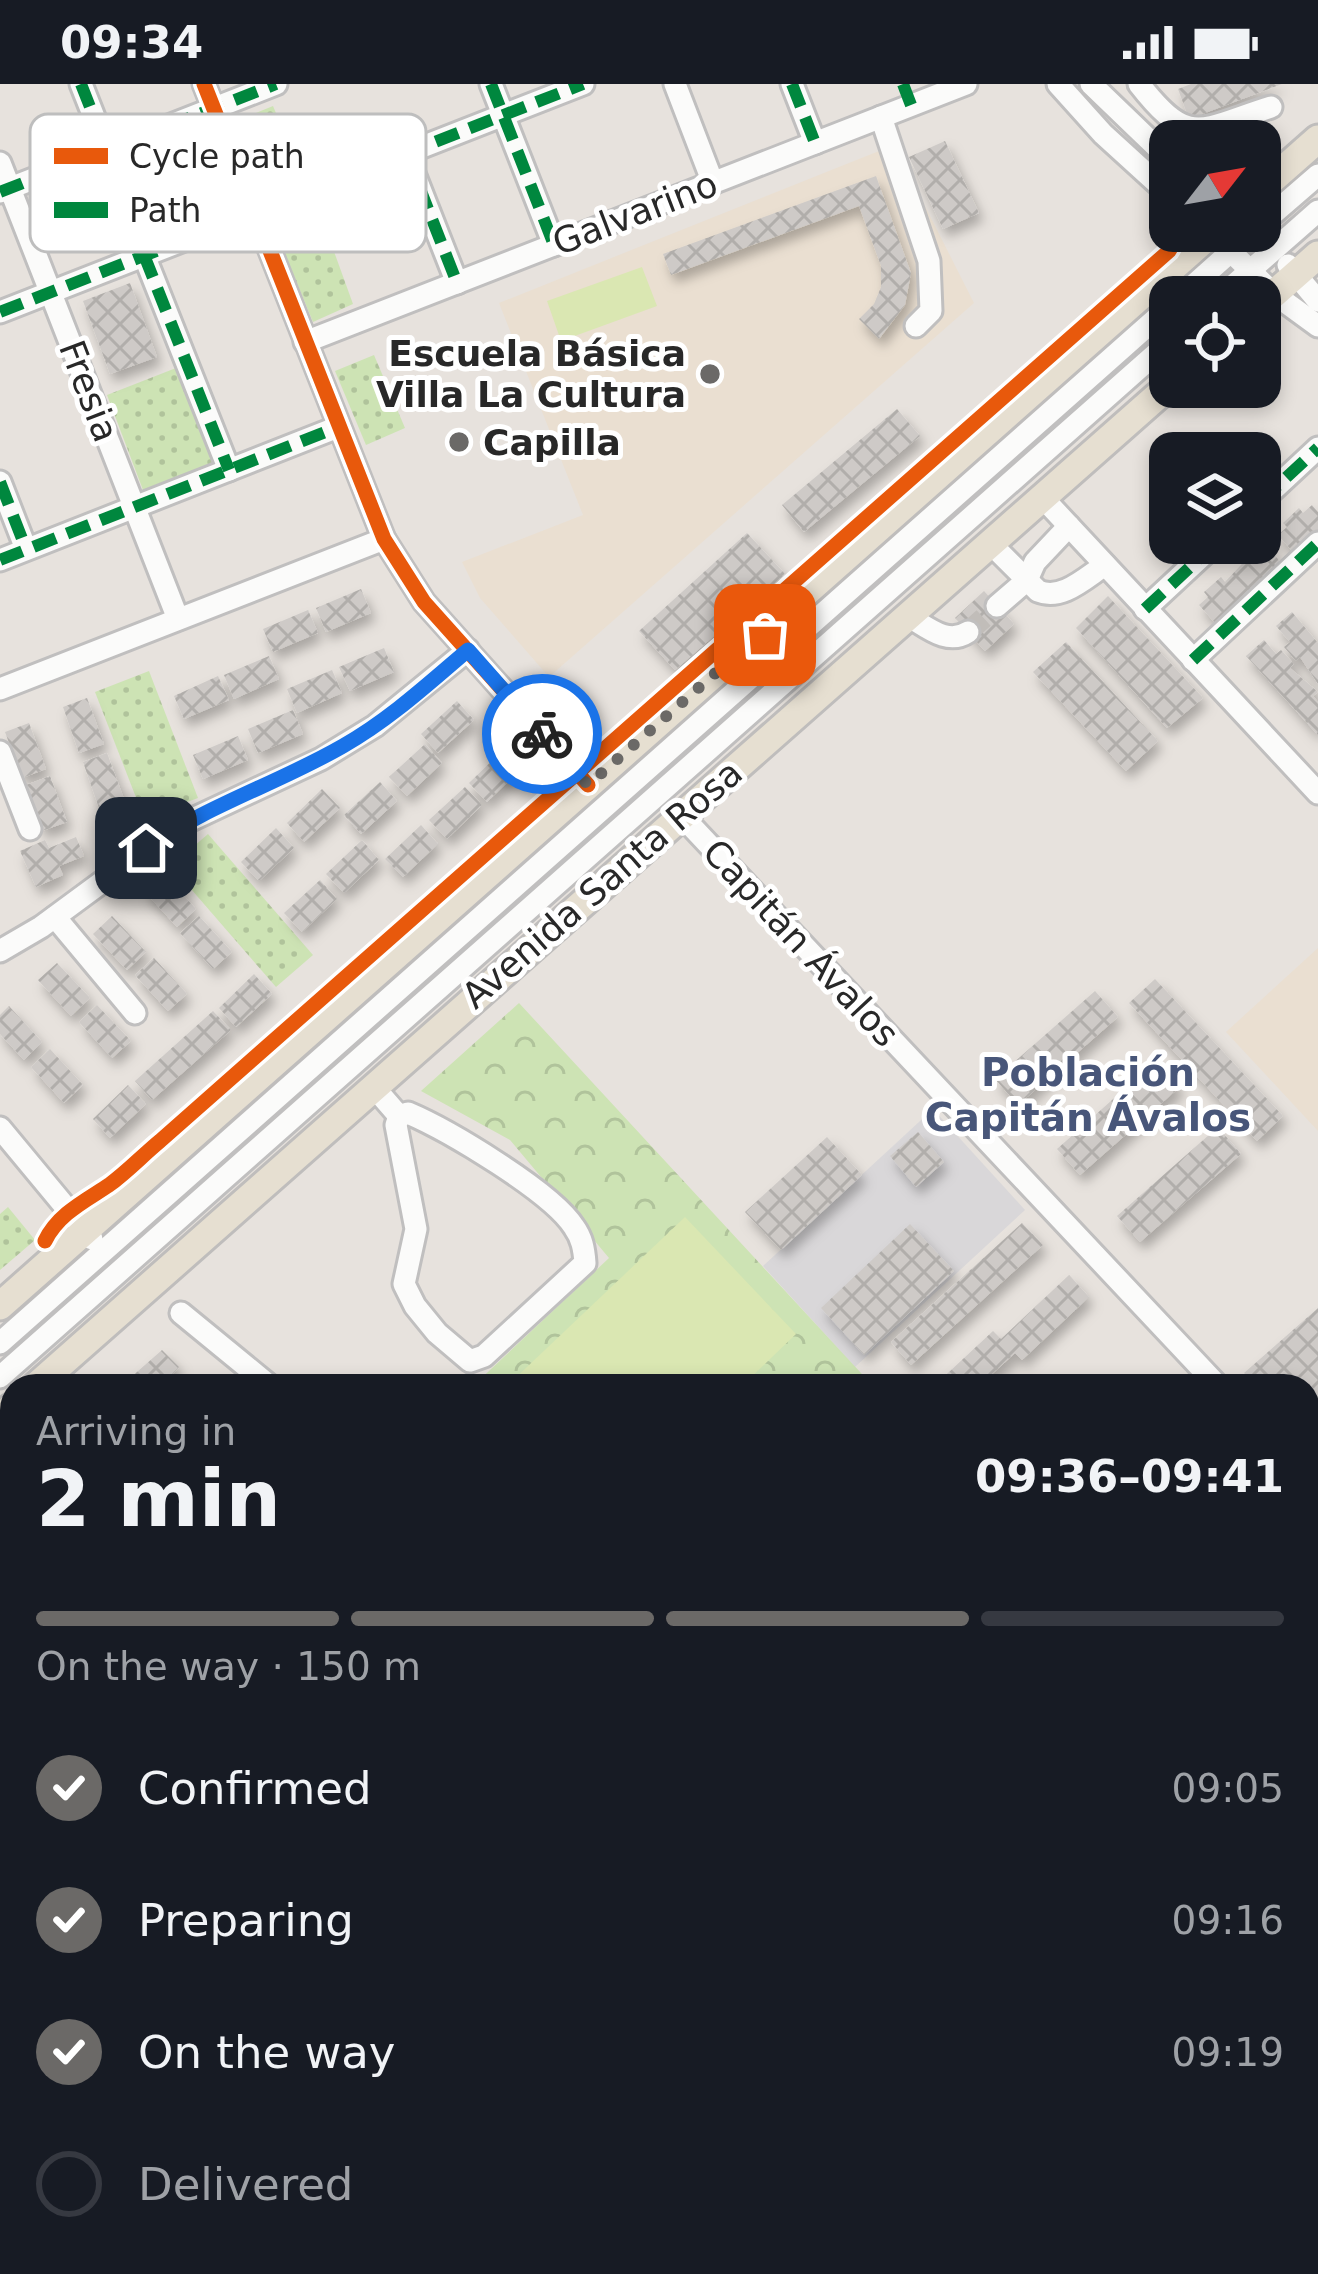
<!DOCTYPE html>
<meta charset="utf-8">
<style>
body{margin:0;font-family:"DejaVu Sans",sans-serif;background:#20242c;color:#f1f3f6;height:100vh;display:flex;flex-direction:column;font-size:45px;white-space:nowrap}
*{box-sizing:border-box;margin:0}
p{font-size:39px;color:#9ea1a6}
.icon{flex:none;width:66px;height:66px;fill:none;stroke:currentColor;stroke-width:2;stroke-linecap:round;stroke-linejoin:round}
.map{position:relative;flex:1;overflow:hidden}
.panel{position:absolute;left:0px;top:1290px;width:1320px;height:900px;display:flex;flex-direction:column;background:#171b24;border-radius:36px 36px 0 0;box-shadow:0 6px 18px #0003}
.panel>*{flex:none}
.needle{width:78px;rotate:59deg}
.buttons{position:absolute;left:1149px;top:36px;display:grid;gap:24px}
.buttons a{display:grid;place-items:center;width:132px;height:132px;border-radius:24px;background:#171b24;box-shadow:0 6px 18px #0003;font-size:60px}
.pin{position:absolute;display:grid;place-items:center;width:102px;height:102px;color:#fff;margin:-51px;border-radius:24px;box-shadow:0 6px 18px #0006}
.courier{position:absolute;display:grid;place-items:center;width:120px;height:120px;margin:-60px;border:9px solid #1a73e8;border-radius:50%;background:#fff;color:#222;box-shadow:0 3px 15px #0007}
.overview em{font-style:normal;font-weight:700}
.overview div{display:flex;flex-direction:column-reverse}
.overview{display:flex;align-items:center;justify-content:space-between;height:204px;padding:0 36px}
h1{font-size:78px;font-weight:700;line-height:90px}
.bar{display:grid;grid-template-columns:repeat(4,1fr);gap:18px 12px;align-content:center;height:144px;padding:0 36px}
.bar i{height:15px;border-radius:9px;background:#363941}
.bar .active{background:#6b6967}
.bar p{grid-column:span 4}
ol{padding:0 36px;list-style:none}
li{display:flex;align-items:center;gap:36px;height:132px}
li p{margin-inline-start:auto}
li .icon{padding:12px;border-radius:50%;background:#6b6967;color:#fff;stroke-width:4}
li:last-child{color:#9ea1a6}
li i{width:66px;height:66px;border:6px solid #363941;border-radius:50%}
.status{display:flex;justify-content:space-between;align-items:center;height:84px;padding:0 60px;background:#171b24;direction:ltr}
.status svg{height:33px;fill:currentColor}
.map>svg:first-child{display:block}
</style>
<div class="status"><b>09:34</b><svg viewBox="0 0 49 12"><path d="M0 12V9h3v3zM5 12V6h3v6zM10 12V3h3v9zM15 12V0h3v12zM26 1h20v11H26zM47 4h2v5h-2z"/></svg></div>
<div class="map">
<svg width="1318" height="2190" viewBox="0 0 1318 2190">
<defs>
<pattern id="grass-dots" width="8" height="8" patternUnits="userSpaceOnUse" patternTransform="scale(3)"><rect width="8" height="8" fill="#cde3b4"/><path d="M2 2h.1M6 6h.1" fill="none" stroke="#b0c39b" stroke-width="1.8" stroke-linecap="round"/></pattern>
<pattern id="park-crowns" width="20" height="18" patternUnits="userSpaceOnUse" patternTransform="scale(3)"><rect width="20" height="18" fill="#cde3b4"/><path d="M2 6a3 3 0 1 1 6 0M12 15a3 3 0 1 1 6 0" fill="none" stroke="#b0c39b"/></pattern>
<pattern id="building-cross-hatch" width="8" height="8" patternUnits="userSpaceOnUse" patternTransform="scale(3)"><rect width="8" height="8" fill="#cecac7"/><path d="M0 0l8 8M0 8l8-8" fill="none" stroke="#b1aeab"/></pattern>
<filter id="shadow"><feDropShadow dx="4.5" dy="8" stdDeviation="6" flood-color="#0004"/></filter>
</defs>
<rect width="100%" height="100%" fill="#e7e2dd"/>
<path fill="#d9d7d9" d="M 933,1025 L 1025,1126 L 855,1283 L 763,1182 Z"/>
<g fill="#eadfd1">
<path d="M 894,61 L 974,219 L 549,593 L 480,514 L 462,478 L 583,431 L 499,219 Z"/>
<path d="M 1318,864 L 1318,1047 L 1226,948 Z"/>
<path d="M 17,2178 L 191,2178 L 204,2190 L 3,2190 Z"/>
</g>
<g fill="url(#grass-dots)">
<path d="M 273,22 L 304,96 L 265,112 L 234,38 Z"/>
<path d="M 315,115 L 353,220 L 313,238 L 270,134 Z"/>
<path d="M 374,271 L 405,344 L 366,361 L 335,287 Z"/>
<path d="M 176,284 L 213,379 L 143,406 L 107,311 Z"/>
<path d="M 149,587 L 198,714 L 144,734 L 95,608 Z"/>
<path d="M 208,750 L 313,871 L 276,903 L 171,782 Z"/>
<path d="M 8,1123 L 35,1156 L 0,1186 L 0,1130 Z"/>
<path d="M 0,1962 L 12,1974 L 12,2086 L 0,2095 Z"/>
<path d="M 540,2178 L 608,2178 L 620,2190 L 535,2190 L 532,2187 Z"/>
</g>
<path fill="url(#park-crowns)" d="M 519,919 L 873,1302 L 473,1302 L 609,1174 L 510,1056 L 421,1007 Z"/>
<g fill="#dae7b2">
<path d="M 642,183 L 657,222 L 561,257 L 547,217 Z"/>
<path d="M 685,1133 L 796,1250 L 742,1302 L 507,1302 Z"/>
</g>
<g fill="url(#building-cross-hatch)" filter="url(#shadow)">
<path d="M 1191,0 L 1282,0 L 1189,35 L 1178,5 Z"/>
<path d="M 945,57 L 979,129 L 943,145 L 909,73 Z"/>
<path d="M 876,92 L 911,189 L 905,221 L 879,255 L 859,235 L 874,220 L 881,203 L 881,182 L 859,122 L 671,191 L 663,170 Z"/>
<path d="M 130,199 L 157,273 L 110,290 L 83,217 Z"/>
<path d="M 897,325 L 920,352 L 804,448 L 782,421 Z"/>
<path d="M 1312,421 L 1318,428 L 1318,447 L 1294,469 L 1278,451 L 1287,443 L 1283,439 L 1299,424 L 1303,429 Z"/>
<path d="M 747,449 L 785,490 L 675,586 L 639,547 Z"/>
<path d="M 1267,462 L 1283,481 L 1216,540 L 1199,521 L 1208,513 L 1204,508 L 1221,493 L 1225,498 L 1254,467 L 1257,471 Z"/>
<path d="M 361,505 L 371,529 L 326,548 L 316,524 Z"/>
<path d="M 984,507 L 1014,540 L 985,567 L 955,534 Z"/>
<path d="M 1108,512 L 1203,614 L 1167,644 L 1076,544 Z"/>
<path d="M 308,526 L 318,549 L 273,568 L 263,545 Z"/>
<path d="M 1292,528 L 1318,559 L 1318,600 L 1300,573 L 1296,577 L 1284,563 L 1290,558 L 1276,542 Z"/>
<path d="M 1264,556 L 1276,570 L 1281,566 L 1294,580 L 1290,584 L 1318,608 L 1313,612 L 1318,618 L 1318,651 L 1246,572 Z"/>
<path d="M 1066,558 L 1158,657 L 1126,687 L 1033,588 Z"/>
<path d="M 384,564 L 394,588 L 350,607 L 339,583 Z"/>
<path d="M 269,572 L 279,595 L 234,615 L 224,591 Z"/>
<path d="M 332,586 L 342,609 L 297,629 L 287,605 Z"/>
<path d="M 218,592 L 229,616 L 184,635 L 174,612 Z"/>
<path d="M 87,614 L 104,660 L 79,669 L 63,623 Z"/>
<path d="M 457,617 L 474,636 L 438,669 L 421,650 Z"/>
<path d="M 293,626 L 303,650 L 258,669 L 248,645 Z"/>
<path d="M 29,639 L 46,685 L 22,694 L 5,648 Z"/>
<path d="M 238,652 L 248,676 L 203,695 L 193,671 Z"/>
<path d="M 425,660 L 442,679 L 407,712 L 389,693 Z"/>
<path d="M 504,665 L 522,684 L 487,718 L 469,699 Z"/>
<path d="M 107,669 L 124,715 L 99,724 L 83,678 Z"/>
<path d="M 50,692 L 67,738 L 42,747 L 26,701 Z"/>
<path d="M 380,698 L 397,717 L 361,750 L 344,731 Z"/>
<path d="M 465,703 L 482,721 L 447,755 L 429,736 Z"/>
<path d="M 322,705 L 340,724 L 304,758 L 287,739 Z"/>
<path d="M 421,741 L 438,760 L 403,793 L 385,775 Z"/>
<path d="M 276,744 L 294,764 L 259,797 L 241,778 Z"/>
<path d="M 76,753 L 84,772 L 59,782 L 63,791 L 36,803 L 20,767 L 45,756 L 49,764 Z"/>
<path d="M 362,756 L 379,776 L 344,809 L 326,790 Z"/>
<path d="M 163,789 L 196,825 L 177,843 L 144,807 Z"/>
<path d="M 320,796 L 337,815 L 302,848 L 284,829 Z"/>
<path d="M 112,832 L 146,868 L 127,886 L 93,850 Z"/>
<path d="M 199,832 L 232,868 L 213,885 L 180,849 Z"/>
<path d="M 154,874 L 187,910 L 168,927 L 135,891 Z"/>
<path d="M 57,879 L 90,914 L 71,932 L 38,896 Z"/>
<path d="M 254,890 L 272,910 L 236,943 L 219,924 Z"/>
<path d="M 1155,895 L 1283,1032 L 1257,1057 L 1129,919 Z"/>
<path d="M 1095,907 L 1118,933 L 1018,1021 L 995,995 Z"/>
<path d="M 97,921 L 131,957 L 112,974 L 79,938 Z"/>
<path d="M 9,922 L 42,958 L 24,976 L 0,950 L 0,931 Z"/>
<path d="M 213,927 L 231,946 L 152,1016 L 135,997 Z"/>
<path d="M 50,965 L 83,1001 L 64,1019 L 31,983 Z"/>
<path d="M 1157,976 L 1180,1003 L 1080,1091 L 1057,1065 Z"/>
<path d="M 128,1001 L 146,1020 L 110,1054 L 93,1035 Z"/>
<path d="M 1218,1043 L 1241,1070 L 1140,1158 L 1117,1132 Z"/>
<path d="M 918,1048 L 944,1078 L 916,1103 L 890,1072 Z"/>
<path d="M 827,1053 L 862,1091 L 781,1166 L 745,1128 Z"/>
<path d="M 1022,1139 L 1043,1161 L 911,1281 L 891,1258 Z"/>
<path d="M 910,1140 L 954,1187 L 864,1271 L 821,1224 Z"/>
<path d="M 1069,1191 L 1089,1213 L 1022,1276 L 1015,1269 L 979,1302 L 934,1302 L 993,1247 L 1001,1255 Z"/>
<path d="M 1318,1224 L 1318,1338 L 1308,1346 L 1308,1302 L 1256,1302 L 1244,1289 Z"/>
<path d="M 162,1266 L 179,1283 L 171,1292 L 179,1302 L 121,1302 Z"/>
<path d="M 12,1566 L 12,1599 L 0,1587 L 0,1578 Z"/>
<path d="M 347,2178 L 377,2178 L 384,2185 L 378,2190 L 335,2190 Z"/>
</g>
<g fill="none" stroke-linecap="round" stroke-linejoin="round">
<path stroke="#c1bdb9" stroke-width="21" stroke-dasharray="21 10" stroke-linecap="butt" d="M 968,548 L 997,522"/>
<g stroke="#c0bfbf" stroke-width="27">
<g id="minor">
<path d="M 81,0 L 107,66"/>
<path d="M 204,0 L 384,455 L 424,518 L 588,701"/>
<path d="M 491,0 L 554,161"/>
<path d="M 675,0 L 713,99"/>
<path d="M 792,0 L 815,59"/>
<path d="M 1058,0 L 1103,50 L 1170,111"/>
<path d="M 1091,0 L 1170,76"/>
<path d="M 1139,0 C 1190,65 1200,45 1271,23"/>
<path d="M 881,33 L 929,177 L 931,227 L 916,242"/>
<path d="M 406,69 L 457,199"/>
<path d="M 0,79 L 178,535"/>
<path d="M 0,108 L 276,0"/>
<path d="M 1260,141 L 1318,91"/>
<path d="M 1210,147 L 1274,210 L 1318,242"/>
<path d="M 144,171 L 229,386"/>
<path d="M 1288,181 L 1318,217"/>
<path d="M 1180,213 L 1254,147"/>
<path d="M 1220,213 L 1318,127"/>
<path d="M 0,228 L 583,0"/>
<path d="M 305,258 L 966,0"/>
<path d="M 0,398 L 26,465"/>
<path d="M 1042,413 L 1318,709"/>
<path d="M 1260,418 L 1318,364"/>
<path d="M 990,459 L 1038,507 C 1062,517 1085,494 1105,481"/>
<path d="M 0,476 L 338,343"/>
<path d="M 997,522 L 1027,496 L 1035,478 L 1069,442"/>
<path d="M 1145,525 L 1216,459"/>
<path d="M 908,532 C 926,542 947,562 968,548"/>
<path d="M 1193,576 L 1318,459"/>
<path d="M 0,605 L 384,455"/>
<path d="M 0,668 L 30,745"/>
<path d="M 680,730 L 1218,1302"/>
<path d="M 55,833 L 135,929"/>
<path d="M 0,867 L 41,843 L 178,742 L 321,675 L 375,642 L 468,566"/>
<path d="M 373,1002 L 399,1032 L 408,1029 C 448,1046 552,1108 574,1143 C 582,1154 584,1165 585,1179 L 484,1272 L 470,1277 L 437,1249 L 415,1222 L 404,1200 L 416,1145 L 396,1041 L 399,1032"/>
<path d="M 0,1044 L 92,1155"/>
<path d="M 181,1229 L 270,1302"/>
<path d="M 0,1259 L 1170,222"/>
<path d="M 0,1293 L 1170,257"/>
<path d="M 1308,1400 L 1318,1416"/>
<path d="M 0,1547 L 12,1537"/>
<path d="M 1308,1623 L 1318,1634"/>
<path d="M 0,1644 L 12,1656"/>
<path d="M 0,1749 L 12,1739"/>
<path d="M 1308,1991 L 1318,1981"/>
<path d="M 0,2161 L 12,2150"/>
<path d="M 498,2178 L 510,2190"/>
<path d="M 625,2178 L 638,2190"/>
<path d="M 1268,2178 L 1280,2190"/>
<path d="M 469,2190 L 482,2178"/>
</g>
</g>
<g stroke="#bfbdbc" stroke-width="33">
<g id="major">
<path d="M 1260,106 L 1318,55"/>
<path d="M 1260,222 L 1318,171"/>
<path d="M 0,1222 L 1214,147"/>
<path d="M 36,1302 L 1170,301"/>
<path d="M 0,1334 L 12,1323"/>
<path d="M 0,1942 L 12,1954"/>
<path d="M 250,2178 L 264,2190"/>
</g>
</g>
<use href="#minor" stroke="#fbfbfa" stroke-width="21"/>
<use href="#major" stroke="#e6dfd1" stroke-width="27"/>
<g stroke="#00873e" stroke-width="12" stroke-dasharray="24 12" stroke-linecap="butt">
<path d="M 81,0 L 107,66"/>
<path d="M 491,0 L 554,161"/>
<path d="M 792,0 L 815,59"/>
<path d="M 903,0 L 911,21"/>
<path d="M 406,69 L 457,199"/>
<path d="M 0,108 L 276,0"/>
<path d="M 144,171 L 229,386"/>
<path d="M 0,228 L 583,0"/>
<path d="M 0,398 L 26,465"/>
<path d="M 1260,418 L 1318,364"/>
<path d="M 0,476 L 338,343"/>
<path d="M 1145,525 L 1216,459"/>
<path d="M 1193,576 L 1318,459"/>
<path d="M 0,1547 L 12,1537"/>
<path d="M 1308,1623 L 1318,1634"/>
<path d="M 0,1749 L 12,1739"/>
<path d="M 1308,1991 L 1318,1981"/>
<path d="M 498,2178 L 510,2190"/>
<path d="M 625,2178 L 638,2190"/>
</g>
<g stroke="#fff" stroke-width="22">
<g id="cycleway">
<path d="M 204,0 L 384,455 L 424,518 L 588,701"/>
<path d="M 45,1157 C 58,1130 85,1117 109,1101 C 127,1088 143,1071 160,1057 L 1169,167 L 1181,147"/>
</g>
</g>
<use href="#cycleway" stroke="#e8590c" stroke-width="15"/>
</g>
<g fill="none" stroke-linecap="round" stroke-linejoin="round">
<path stroke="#6b6967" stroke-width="12" stroke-dasharray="0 21.6" d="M 542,650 L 588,701 L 745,563 L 765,551"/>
<path stroke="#1a73e8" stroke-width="15" d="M 146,764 C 208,721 279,699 343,662 C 389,636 428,600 468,566 L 542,650"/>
</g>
<g fill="#6b6967" stroke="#fff" stroke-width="4.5">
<circle cx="710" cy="290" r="12"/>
<circle cx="459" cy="358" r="12"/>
</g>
<g text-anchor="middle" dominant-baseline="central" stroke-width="10" stroke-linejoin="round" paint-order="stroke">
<g font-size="36" fill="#282828" stroke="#fff">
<text transform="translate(635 129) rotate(-21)">Galvarino</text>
<text transform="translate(89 307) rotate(69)">Fresia</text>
<text transform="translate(602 800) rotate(-41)">Avenida Santa Rosa</text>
<text transform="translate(801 859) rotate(47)">Capitán Ávalos</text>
</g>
<g font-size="36" font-weight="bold" fill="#282828" stroke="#fff" text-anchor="end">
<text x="686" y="269">Escuela Básica<tspan x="686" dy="41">Villa La Cultura</tspan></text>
<text x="483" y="358" text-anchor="start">Capilla</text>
</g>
<g font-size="39" font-weight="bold" fill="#485679" stroke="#fff">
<text x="1088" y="988">Población<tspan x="1088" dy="45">Capitán Ávalos</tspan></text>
</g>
</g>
<rect x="30" y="30" width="396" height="138" rx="18" fill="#fff" stroke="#bebebe" stroke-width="3"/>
<rect x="54" y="64" width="54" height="16" fill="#e8590c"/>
<rect x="54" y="118" width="54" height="16" fill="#00873e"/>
<g font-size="33" fill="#282828">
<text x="129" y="84">Cycle path</text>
<text x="129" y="138">Path</text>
</g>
</svg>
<div class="buttons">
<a><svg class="needle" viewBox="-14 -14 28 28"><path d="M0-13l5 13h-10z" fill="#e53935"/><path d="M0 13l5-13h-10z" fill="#9ea1a6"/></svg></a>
<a><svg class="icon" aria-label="locate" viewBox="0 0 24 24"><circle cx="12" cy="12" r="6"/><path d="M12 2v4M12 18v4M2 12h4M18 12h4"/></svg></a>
<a><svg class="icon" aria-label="layers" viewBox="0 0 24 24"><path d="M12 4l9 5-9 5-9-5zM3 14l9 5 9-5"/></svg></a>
</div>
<div class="pin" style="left:765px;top:551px;background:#ea580c"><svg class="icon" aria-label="bag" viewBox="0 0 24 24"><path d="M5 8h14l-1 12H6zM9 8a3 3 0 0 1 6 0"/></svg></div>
<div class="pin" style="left:146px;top:764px;background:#1f2937"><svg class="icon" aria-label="home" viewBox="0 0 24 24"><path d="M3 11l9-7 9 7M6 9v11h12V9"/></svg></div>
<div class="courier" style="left:542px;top:650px"><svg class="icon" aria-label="bike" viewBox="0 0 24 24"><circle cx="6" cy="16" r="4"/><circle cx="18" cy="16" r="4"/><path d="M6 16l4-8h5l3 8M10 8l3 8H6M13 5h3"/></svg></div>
<section class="panel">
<div class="overview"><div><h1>2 min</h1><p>Arriving in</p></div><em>09:36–09:41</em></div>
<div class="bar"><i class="active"></i><i class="active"></i><i class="active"></i><i></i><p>On the way · 150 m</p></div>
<ol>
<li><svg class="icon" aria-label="check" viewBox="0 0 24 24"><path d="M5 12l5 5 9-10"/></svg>Confirmed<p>09:05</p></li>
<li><svg class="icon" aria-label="check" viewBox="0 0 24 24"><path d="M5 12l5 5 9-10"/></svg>Preparing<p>09:16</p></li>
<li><svg class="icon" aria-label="check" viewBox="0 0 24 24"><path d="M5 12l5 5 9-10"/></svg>On the way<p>09:19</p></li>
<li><i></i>Delivered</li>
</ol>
</section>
</div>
